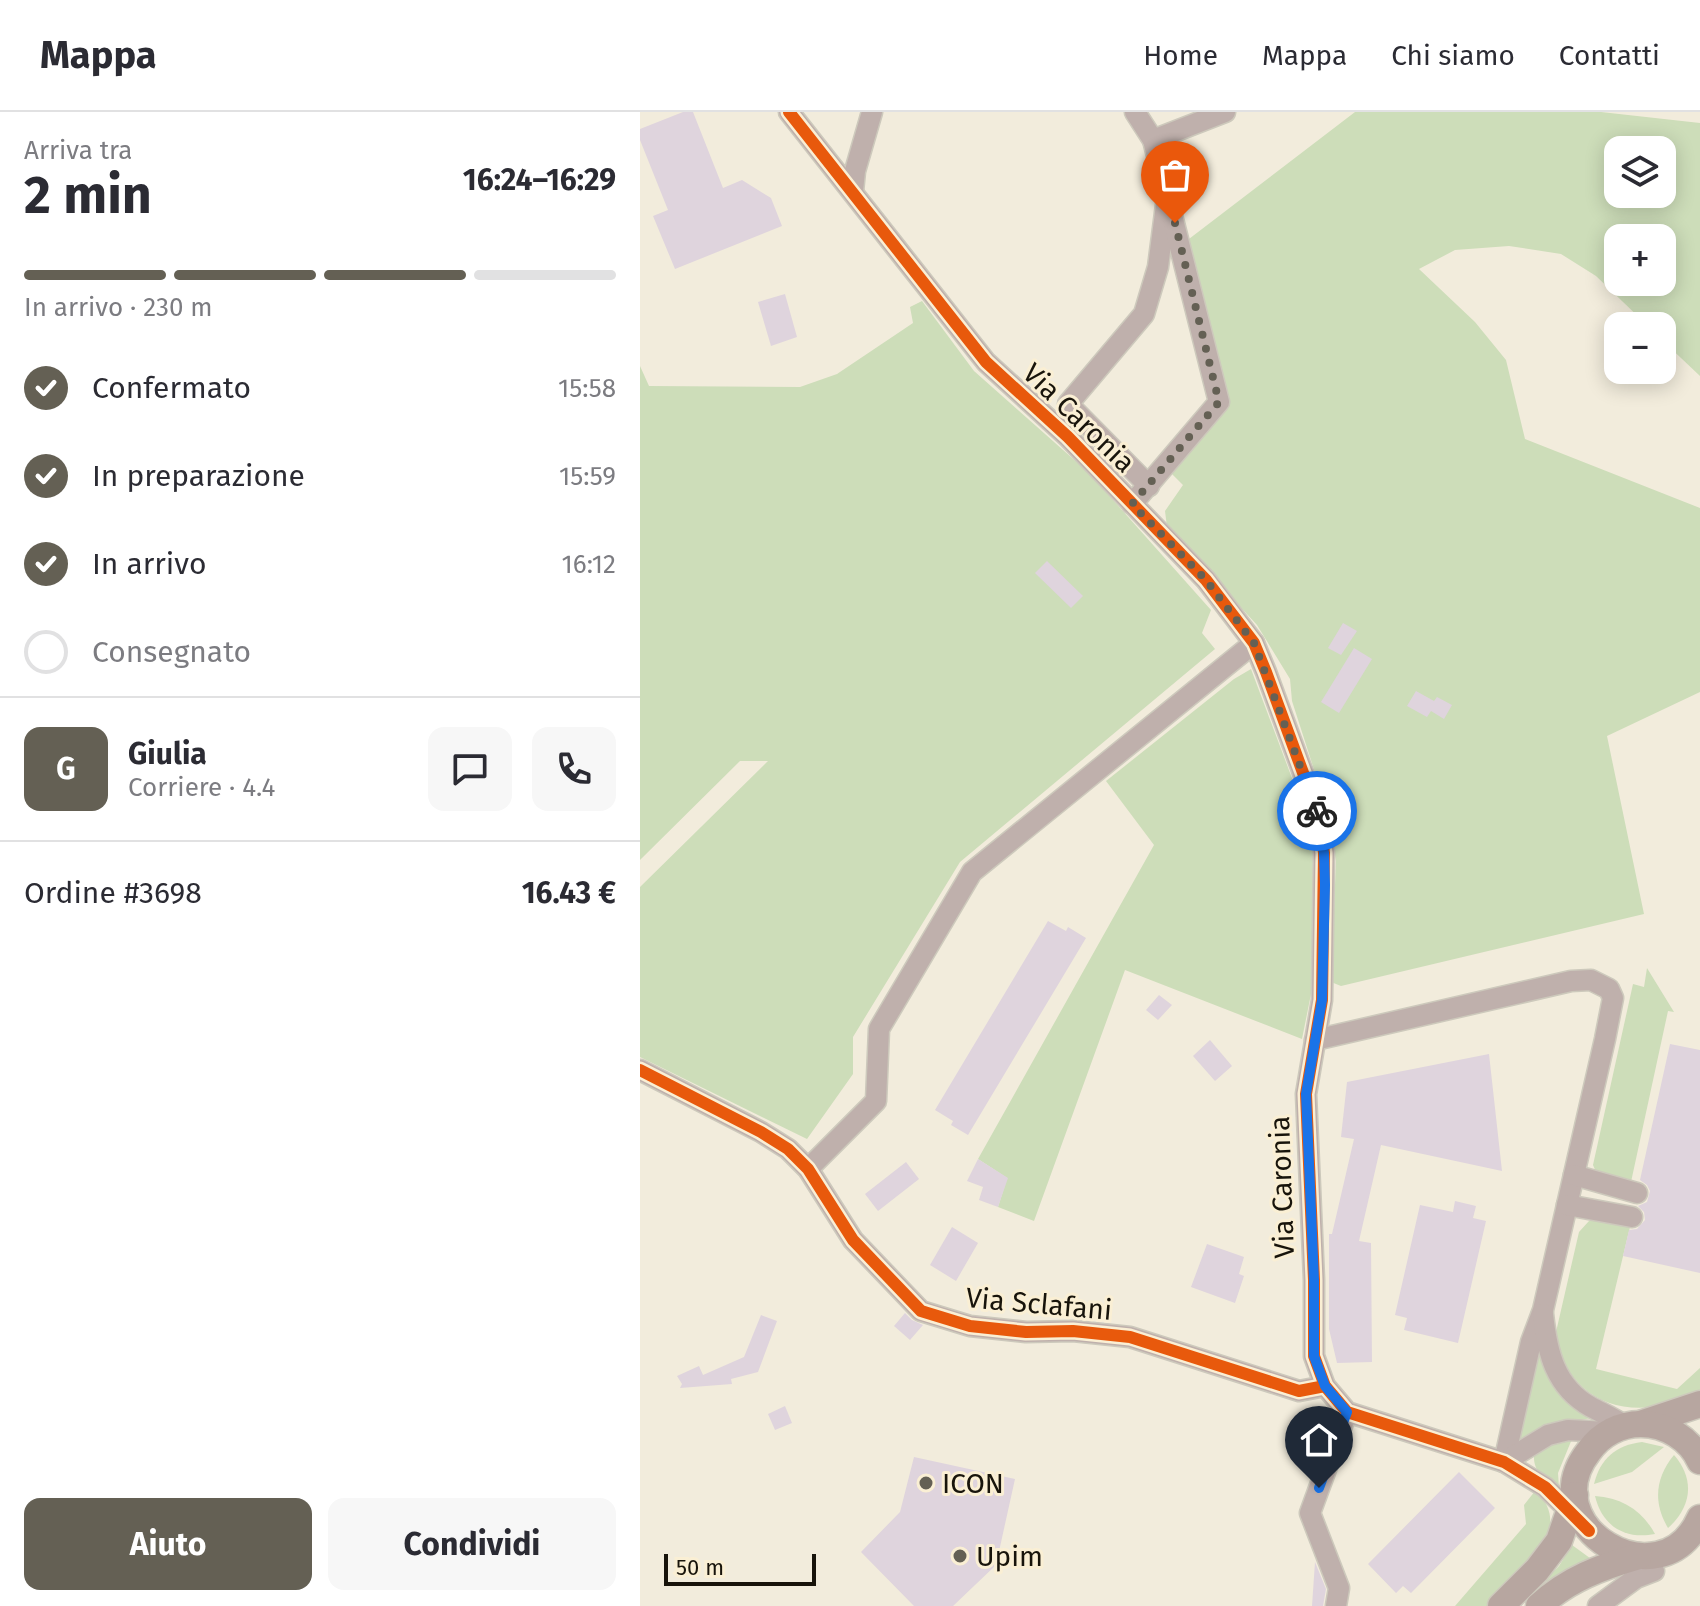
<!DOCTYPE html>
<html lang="it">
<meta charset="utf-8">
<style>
body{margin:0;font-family:"Fira Sans",sans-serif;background:#f7f7f7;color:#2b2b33;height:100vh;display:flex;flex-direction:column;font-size:30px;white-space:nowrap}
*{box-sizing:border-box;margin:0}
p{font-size:26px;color:#7c7c81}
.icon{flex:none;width:44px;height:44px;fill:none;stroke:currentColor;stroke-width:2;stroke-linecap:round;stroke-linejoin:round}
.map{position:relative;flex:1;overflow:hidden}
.details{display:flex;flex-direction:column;background:#fff;width:640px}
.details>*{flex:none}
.controls{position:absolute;left:964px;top:24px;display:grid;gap:16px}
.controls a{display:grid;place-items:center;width:72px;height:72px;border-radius:16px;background:#fff;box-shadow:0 4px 20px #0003;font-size:40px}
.scale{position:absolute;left:24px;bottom:20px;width:152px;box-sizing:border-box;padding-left:8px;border:4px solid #18140b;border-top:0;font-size:22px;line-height:28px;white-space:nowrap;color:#18140b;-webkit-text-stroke:6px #faefd4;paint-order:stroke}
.pin{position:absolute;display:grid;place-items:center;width:68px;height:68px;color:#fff;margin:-82px -34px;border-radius:50% 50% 50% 0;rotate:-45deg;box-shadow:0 0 8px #0007}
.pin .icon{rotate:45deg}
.courier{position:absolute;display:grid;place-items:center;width:80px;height:80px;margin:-40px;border:6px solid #1a73e8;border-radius:50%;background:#fff;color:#222;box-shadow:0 2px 10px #0007}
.head em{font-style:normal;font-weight:700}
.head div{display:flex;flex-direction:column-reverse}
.head{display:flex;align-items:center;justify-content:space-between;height:136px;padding:0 24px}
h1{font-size:52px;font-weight:700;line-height:60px}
.bar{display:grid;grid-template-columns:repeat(4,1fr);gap:12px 8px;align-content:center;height:96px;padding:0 24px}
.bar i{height:10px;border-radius:6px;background:#e1e1e2}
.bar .on{background:#646054}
.bar p{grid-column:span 4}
.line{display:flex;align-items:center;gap:20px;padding:0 24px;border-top:2px solid #e1e1e2}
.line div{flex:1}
.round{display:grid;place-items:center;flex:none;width:84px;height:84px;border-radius:16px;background:#f7f7f7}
ol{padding:0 24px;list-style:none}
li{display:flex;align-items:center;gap:24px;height:88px}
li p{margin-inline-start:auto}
li .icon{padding:8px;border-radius:50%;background:#646054;color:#fff;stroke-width:4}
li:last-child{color:#7c7c81}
li i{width:44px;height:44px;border:4px solid #e1e1e2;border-radius:50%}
.button{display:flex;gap:16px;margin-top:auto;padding:16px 24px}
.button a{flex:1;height:92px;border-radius:16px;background:#646054;color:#fff;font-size:32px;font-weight:700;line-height:92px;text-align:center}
.button a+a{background:#f7f7f7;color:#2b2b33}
header{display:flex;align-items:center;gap:48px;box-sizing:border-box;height:112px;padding:0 40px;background:#fff;border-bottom:2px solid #e1e1e2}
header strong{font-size:38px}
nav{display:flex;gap:44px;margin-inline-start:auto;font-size:28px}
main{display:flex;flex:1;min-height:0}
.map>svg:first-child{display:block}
</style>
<header>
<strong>Mappa</strong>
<nav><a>Home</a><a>Mappa</a><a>Chi siamo</a><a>Contatti</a></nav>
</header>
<main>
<section class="details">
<div class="head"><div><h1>2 min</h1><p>Arriva tra</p></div><em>16:24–16:29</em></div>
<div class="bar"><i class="on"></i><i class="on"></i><i class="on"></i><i></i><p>In arrivo · 230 m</p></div>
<ol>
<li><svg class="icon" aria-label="check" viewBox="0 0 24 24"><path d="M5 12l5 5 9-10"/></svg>Confermato<p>15:58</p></li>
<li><svg class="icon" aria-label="check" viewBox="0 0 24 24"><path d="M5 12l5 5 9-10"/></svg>In preparazione<p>15:59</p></li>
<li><svg class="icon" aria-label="check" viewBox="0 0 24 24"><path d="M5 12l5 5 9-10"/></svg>In arrivo<p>16:12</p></li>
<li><i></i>Consegnato</li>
</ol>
<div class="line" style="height:144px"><b class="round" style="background:#646054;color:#fff">G</b><div><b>Giulia</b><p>Corriere · 4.4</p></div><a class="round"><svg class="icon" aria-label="chat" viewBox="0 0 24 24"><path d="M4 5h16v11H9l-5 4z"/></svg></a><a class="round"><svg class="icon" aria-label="phone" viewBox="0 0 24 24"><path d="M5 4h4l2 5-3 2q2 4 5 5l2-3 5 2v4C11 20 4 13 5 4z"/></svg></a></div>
<div class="line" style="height:104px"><div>Ordine #3698</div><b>16.43 €</b></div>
<div class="button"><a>Aiuto</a><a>Condividi</a></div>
</section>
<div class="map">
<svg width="1060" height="1494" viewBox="0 0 1060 1494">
<rect width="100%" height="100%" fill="#f2ecdc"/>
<g fill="#cdddb9" fill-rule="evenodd">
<path d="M 715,0 L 961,0 L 1060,11 L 1060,264 L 1022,228 L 1022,214 L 1008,214 L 956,164 L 921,142 L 869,134 L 815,138 L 779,157 L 835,210 L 866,248 L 885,327 L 1060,396 L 1060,580 L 967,624 L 1004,802 L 701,874 L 691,870 L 696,749 L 688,701 L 652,589 L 650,567 L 617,513 L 527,415 L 525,399 L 543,373 L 532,362 L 589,292 L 545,130 ZM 978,38 L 1022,38 L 1022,82 L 978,82 ZM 978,126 L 1022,126 L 1022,170 L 978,170 Z"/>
<path d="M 282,189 L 334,259 L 449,361 L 571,498 L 562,521 L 575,537 L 320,750 L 213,925 L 213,962 L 167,1027 L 0,945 L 0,775 L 128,649 L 100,649 L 0,748 L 0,254 L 9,274 L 160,275 L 197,262 L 273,211 L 270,195 Z"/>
<path d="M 611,557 L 673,722 L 672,877 L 662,927 L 485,858 L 394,1109 L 358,1095 L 367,1066 L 338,1047 L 514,733 L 466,669 L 594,567 Z"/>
<path d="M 1007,856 L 1034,900 L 1028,899 L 991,1070 L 956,1060 L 953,1053 L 993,872 L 1004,875 Z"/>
<path d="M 956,1108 L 990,1115 L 956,1257 L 1037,1277 L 1060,1256 L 1060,1282 C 1048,1286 1036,1290 1024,1293 C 969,1305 923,1277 916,1220 L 939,1120 L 949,1109 Z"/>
<path d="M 898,1235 C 905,1269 922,1289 952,1306 L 904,1314 L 876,1331 Z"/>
<path d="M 932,1327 L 918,1361 L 919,1375 C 905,1366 893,1361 894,1343 L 902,1336 Z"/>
<path d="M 1002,1330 L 1024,1335 L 992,1360 L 954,1372 C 960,1347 976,1333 1002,1330 Z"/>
<path d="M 1034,1343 C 1055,1367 1052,1395 1028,1416 C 1013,1391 1015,1366 1034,1343 Z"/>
<path d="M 895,1379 C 899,1383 905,1389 907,1394 C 924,1431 871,1470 848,1494 L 815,1494 L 886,1412 L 884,1393 Z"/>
<path d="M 955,1384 C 982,1386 1002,1398 1015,1422 C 985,1428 962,1414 955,1384 Z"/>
<path d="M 932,1433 L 954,1449 L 910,1472 L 905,1468 L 919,1454 Z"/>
</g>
<g fill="#dfd4dd">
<path d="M 43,0 L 53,0 L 83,76 L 102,68 L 131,86 L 142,114 L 35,157 L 13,104 L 28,98 L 0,28 L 0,17 Z"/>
<path d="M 145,182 L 157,225 L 131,234 L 118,190 Z"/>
<path d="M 407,449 L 443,484 L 431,496 L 395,461 Z"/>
<path d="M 703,511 L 717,519 L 701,543 L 688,536 Z"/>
<path d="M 714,536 L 732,547 L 699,601 L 681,590 Z"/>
<path d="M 776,579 L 794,589 L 797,585 L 812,593 L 804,607 L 791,599 L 787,605 L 767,594 Z"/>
<path d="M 408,809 L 426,819 L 428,815 L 446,826 L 328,1023 L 311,1013 L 313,1009 L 295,998 Z"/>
<path d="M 519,883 L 532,893 L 518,908 L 506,898 Z"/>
<path d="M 570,928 L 592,954 L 575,969 L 553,944 Z"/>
<path d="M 1030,932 L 1060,938 L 1060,1161 L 983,1144 L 989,1118 L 997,1117 L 1005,1108 L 1004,1100 L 998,1094 L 1007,1090 L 1010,1079 L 1007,1073 L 1000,1068 Z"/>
<path d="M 849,942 L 862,1059 L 741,1033 L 719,1129 L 731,1131 L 732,1250 L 697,1251 L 689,1217 L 689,1122 L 692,1122 L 714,1027 L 701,1025 L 707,970 Z"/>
<path d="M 338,1047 L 368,1066 L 358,1095 L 339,1088 L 343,1075 L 327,1069 Z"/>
<path d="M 266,1050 L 279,1067 L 238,1099 L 225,1082 Z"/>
<path d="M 815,1089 L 836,1094 L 833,1106 L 846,1109 L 818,1231 L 764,1218 L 767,1206 L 755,1203 L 780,1093 L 813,1100 Z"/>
<path d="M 312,1115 L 338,1131 L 316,1169 L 290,1153 Z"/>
<path d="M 567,1132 L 604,1145 L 599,1162 L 604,1164 L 595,1191 L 551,1175 Z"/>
<path d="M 265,1201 L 272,1208 L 283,1213 L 270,1228 L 254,1214 Z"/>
<path d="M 121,1203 L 137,1209 L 118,1260 L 91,1267 L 92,1272 L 40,1276 L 42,1272 L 37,1264 L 59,1254 L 63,1263 L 104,1245 Z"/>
<path d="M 145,1294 L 152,1311 L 135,1318 L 128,1302 Z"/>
<path d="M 274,1345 L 375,1367 L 356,1453 L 313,1494 L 274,1494 L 221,1440 L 260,1400 Z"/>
<path d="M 819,1360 L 855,1396 L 771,1481 L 763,1474 L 756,1481 L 728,1452 Z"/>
<path d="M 675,1450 L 686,1477 L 683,1494 L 672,1494 Z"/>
</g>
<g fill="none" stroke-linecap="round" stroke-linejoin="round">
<g stroke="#cdc9bc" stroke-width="23">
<g id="minor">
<path d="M 149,0 L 346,250 L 428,325 L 566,468 L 614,531 L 626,560 L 680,707 L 684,741 L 682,888 L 666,982 L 674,1168 L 674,1244 L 685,1274 L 707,1300 L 864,1350 L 905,1375 L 938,1407"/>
<path d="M 513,28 L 585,0"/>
<path d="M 213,79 L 215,59 L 232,0"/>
<path d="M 509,374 L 428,292 L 504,202 L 518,155 L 526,93"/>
<path d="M 492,392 L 579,290 L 513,28 L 495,0"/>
<path d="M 675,928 L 931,869 L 951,868 L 969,877 L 973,886 L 965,927 L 903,1198 L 891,1230 L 864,1350"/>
<path d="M 0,958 L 121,1020 L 148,1037 L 168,1057 L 213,1128 L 281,1199 L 330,1214 L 386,1220 L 433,1219 L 490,1225 L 659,1279 L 685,1274"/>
<path d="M 168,1057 L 236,989 L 239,917 L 332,760 L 614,531"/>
<path d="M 934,1063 L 997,1081"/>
<path d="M 927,1093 L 992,1105"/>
<path d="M 903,1202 C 907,1240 915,1275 951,1295 C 962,1301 974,1306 985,1314"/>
<path d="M 864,1350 L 908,1323 L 928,1318 L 969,1320"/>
<path d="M 696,1494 L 699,1476 L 670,1401 L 707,1300"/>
<path d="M 958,1494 L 996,1466 L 1014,1459"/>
</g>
</g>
<g stroke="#cdc9bc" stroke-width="29">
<g id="major">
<path d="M 1003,1311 L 1060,1292"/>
<path d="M 1060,1349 C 1050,1327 1026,1312 1001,1312 C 980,1312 961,1322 949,1339 C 890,1414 1021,1493 1060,1406"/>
<path d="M 861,1494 L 897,1458 L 919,1429 L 935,1383"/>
<path d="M 899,1494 C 928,1467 961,1455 999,1444"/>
</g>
</g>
<use href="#minor" stroke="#bfb0ac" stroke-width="20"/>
<use href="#major" stroke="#b7a6a0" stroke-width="26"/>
<g stroke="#faefd4" stroke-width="17">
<g id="cycleway">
<path d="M 149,0 L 346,250 L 428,325 L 566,468 L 614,531 L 626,560 L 680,707 L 684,741 L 682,888 L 666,982 L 674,1168 L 674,1244 L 685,1274 L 707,1300 L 864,1350 L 905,1375 L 949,1419"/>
<path d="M 0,958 L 121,1020 L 148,1037 L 168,1057 L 213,1128 L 281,1199 L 330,1214 L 386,1220 L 433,1219 L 490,1225 L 659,1279 L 685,1274"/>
</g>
</g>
<use href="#cycleway" stroke="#e8590c" stroke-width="12"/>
</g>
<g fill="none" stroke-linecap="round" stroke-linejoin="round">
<path stroke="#646054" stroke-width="8" stroke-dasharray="0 14.4" d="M 535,111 L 579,290 L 492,392 L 566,468 L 614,531 L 677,699"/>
<path stroke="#1a73e8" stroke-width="10" d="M 677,699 L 684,741 L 685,773 L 682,888 L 666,982 L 674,1168 L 674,1244 L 685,1274 L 707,1300 L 679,1376"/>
</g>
<g fill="#646054" stroke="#faefd4" stroke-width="3">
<circle cx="286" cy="1371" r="8"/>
<circle cx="320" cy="1444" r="8"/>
</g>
<g text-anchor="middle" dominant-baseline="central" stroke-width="6" stroke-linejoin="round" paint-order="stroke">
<g font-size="28" fill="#18140b" stroke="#faefd4">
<text transform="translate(439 306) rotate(44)">Via Caronia</text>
<text transform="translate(642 1075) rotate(-92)">Via Caronia</text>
<text transform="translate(399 1192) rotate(5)">Via Sclafani</text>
</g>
<g font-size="28" fill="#18140b" stroke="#faefd4" text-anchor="start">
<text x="302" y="1371">ICON</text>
<text x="336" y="1444">Upim</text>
</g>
</g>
</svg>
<div class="controls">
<a><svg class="icon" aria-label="layers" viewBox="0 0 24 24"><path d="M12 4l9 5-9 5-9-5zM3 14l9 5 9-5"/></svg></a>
<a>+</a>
<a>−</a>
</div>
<div class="scale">50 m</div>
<div class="pin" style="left:535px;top:111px;background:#ea580c"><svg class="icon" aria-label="bag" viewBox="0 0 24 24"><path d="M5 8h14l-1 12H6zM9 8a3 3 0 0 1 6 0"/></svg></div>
<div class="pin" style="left:679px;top:1376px;background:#1f2937"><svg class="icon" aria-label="home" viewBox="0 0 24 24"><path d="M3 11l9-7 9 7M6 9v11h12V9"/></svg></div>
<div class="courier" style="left:677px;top:699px"><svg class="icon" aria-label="bike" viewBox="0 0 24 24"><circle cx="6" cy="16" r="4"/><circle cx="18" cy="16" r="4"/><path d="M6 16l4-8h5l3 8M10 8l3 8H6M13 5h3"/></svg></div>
</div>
</main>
